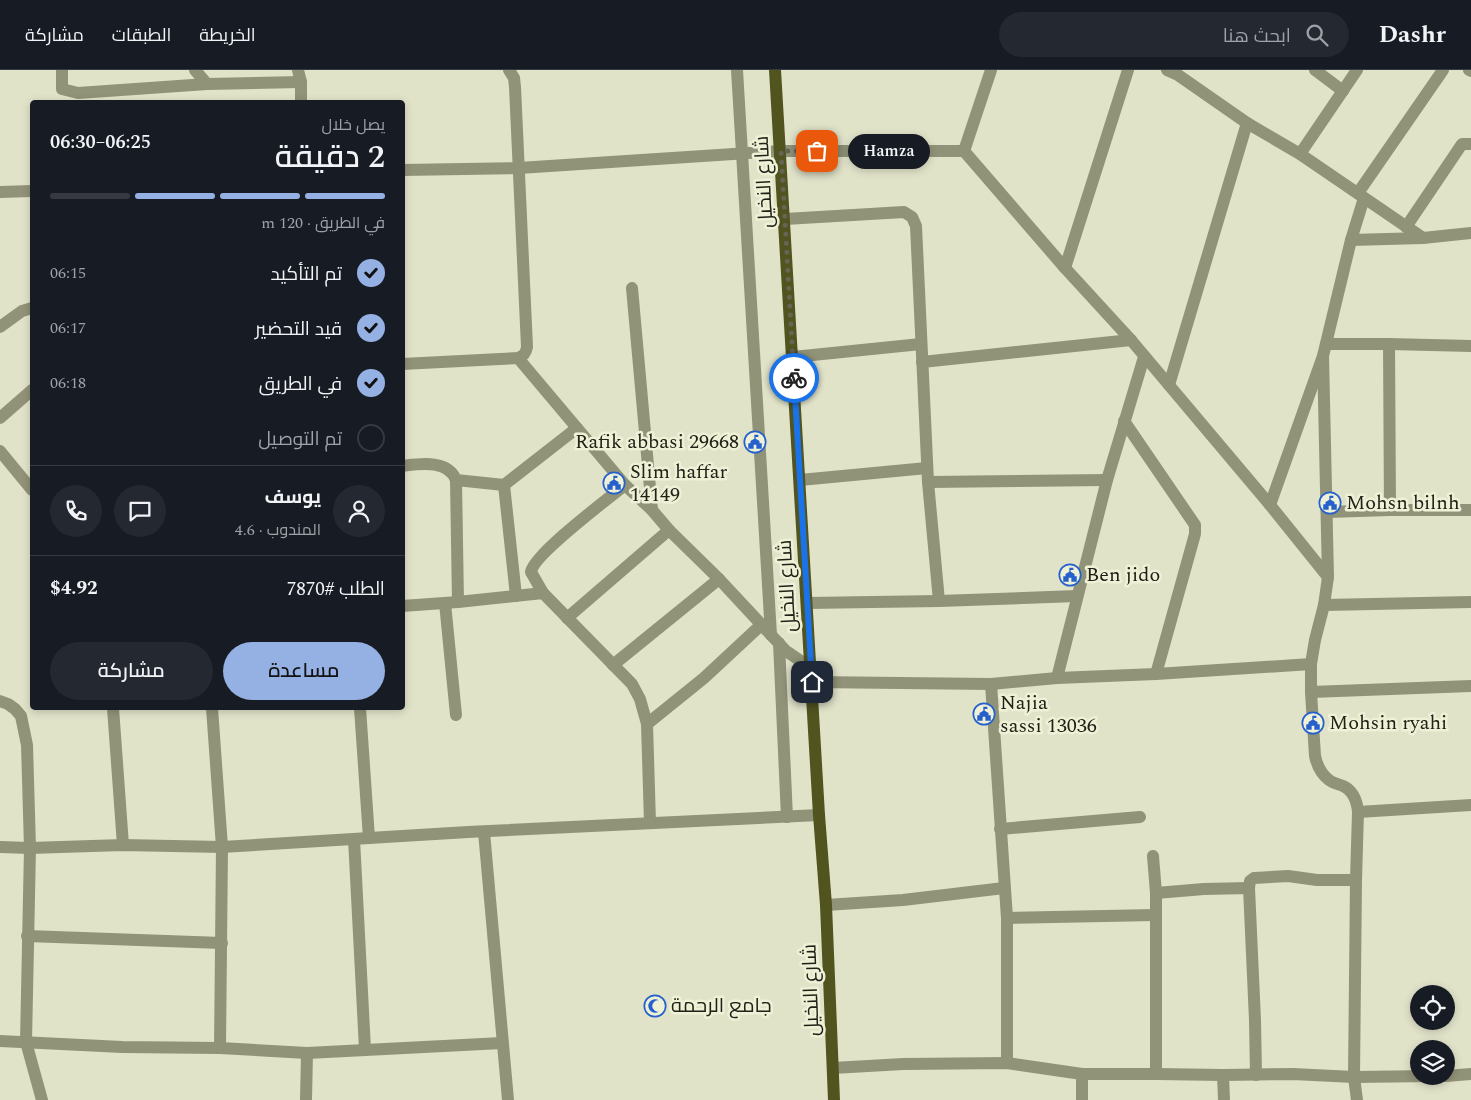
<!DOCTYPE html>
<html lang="ar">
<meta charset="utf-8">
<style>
body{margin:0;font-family:Spectral,Cairo,serif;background:#242831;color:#f1f3f6;direction:rtl;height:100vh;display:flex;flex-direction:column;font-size:19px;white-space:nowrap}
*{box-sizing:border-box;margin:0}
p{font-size:16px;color:#9ea1a6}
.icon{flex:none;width:28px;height:28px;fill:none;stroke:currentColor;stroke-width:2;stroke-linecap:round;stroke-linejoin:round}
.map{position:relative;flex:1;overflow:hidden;direction:ltr}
.sheet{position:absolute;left:30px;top:30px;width:375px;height:610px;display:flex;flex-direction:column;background:#171b24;border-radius:5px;box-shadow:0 2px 8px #0003;direction:rtl}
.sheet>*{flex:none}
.controls{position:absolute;left:1410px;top:915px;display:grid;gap:10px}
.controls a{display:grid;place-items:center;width:45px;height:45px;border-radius:50%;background:#171b24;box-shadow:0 2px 8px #0003;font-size:25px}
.pin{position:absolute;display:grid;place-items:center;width:42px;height:42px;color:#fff;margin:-21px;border-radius:10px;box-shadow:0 2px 8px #0006}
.courier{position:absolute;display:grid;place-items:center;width:50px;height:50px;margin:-25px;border:4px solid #1a73e8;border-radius:50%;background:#fff;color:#222;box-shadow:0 1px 6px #0007}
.bubble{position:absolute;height:35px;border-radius:18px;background:#171b24;box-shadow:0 2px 8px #0003;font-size:16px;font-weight:600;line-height:35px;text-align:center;direction:rtl}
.overview em{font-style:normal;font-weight:600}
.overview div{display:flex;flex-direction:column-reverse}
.overview{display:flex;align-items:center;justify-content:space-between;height:85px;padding:0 20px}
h1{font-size:32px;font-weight:600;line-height:38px}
.bar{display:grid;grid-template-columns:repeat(4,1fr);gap:8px 5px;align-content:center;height:60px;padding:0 20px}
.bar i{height:6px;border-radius:4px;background:#363941}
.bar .active{background:#95b1e4}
.bar p{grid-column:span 4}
.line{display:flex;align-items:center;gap:12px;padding:0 20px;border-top:1px solid #363941}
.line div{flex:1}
.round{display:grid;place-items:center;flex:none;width:52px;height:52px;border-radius:26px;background:#242831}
ol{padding:0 20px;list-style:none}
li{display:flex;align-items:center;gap:15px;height:55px}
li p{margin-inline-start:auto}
li .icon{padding:5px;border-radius:50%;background:#95b1e4;color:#111;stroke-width:4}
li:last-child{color:#9ea1a6}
li i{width:28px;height:28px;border:2px solid #363941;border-radius:50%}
.action{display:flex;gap:10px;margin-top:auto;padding:10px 20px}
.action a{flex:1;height:58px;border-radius:30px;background:#95b1e4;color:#111;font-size:20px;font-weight:600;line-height:58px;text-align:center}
.action a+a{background:#242831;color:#f1f3f6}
header{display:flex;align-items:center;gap:30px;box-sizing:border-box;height:70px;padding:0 25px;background:#171b24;border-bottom:1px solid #363941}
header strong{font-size:24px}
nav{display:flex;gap:28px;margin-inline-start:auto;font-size:18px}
.search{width:350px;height:45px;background:#242831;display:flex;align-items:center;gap:12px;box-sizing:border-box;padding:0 18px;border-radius:28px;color:#9ea1a6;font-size:19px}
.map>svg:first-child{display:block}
</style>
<header>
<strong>Dashr</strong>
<div class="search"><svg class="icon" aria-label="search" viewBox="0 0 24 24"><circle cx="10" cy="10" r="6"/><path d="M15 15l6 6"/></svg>ابحث هنا</div>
<nav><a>الخريطة</a><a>الطبقات</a><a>مشاركة</a></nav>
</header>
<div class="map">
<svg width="1471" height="1030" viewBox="0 0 1471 1030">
<rect width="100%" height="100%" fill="#e1e3c9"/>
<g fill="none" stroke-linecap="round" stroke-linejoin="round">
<g stroke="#919378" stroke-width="12">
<path d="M 62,0 L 62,19 L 78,23 L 207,14"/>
<path d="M 195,0 L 207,14 L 301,12"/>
<path d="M 298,0 L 301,12 L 301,32"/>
<path d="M 737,0 L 771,565"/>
<path d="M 1167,0 L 1178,5 L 1247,53 L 1300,84 L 1423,168"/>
<path d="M 1315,0 L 1343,21"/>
<path d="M 1469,0 L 1471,1"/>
<path d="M 964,81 L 991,0"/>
<path d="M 1300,84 L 1357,0"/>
<path d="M 402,100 L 519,98 L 781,81 L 964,81 L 1065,198 L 1131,270 L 1270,435 L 1328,507"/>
<path d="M 0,122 L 32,121"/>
<path d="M 1358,123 L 1443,0"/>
<path d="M 785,149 L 904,142 L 912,147 L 916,156 L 928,412 L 939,531"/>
<path d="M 1406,157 L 1462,74 L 1471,74"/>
<path d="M 1351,170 L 1423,168 L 1471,163"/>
<path d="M 1065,198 L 1128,0"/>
<path d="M 632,218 L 652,440"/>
<path d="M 0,257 L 22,241 L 32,238"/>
<path d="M 1326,274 L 1389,274 L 1471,276"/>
<path d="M 1389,274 L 1390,440"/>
<path d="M 1323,286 L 1328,507 L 1324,535 L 1315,570 L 1311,594 L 1311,622 L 1315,686 C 1317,695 1321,704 1329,710 C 1333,713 1338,714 1343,716 C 1354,721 1357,731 1358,742 L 1356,810 L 1354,1007 L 1357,1030"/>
<path d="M 793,287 L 921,274"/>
<path d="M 518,288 L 625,415 L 652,440 L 669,460 L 719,509 L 786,581 L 811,598"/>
<path d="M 922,292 L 1131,270"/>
<path d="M 402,294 L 518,288 C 524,286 526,283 527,277 L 515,17 L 514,8 L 509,0"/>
<path d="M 1169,315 L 1247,53"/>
<path d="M 0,348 L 32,320"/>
<path d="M 1124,351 L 1195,455 L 1195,464 L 1156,604"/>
<path d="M 0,381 L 32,420"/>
<path d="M 402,396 C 419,394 448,389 456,410 L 504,415"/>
<path d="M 456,410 L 458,532"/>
<path d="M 800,410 L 927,398"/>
<path d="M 928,412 L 1107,410"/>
<path d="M 1270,435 L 1323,286 L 1351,170 L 1364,128"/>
<path d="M 1327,442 L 1390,440 L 1471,440"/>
<path d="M 543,523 L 531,502 C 533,485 609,428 625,415"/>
<path d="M 516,526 L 504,415 L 577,358"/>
<path d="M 445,533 L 456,645"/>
<path d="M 807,533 L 939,531 L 1077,526"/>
<path d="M 1324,535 L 1471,532"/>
<path d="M 402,536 L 458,532 L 543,523 L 632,614 L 640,629 L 647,654 L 650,753"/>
<path d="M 567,548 L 669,460"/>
<path d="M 779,573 L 787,747"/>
<path d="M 613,595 L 719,509"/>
<path d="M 1057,608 L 1107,410 L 1144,287"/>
<path d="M 811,612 L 991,614 L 1057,608 L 1156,604 L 1311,594"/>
<path d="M 991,614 L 1007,848 L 1007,993"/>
<path d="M 1311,622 L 1471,616"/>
<path d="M 0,631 L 8,634 L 15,639 L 21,646 L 27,675 L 30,778 L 26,972 L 42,1030"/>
<path d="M 113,638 L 123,775"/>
<path d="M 212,638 L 222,777 L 220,978"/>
<path d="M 360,638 L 369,768"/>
<path d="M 647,654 L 704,608 L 761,555"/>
<path d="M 1358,742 L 1471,735"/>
<path d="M 1000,759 L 1140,747"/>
<path d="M 484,762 L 508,1030"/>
<path d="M 354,769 L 365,979"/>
<path d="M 0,777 L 30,778 L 123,775 L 222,777 L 468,762 L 819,745"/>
<path d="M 1153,786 L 1156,823 L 1156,1004"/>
<path d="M 1249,818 L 1250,811 L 1254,808 L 1288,806 L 1317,810 L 1356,810"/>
<path d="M 1156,823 L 1204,819 L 1249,818 L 1255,950 L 1256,1005"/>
<path d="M 826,835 L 903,830 L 1004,818"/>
<path d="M 1007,848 L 1155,845"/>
<path d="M 27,866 L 222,873"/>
<path d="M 0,971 L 122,977 L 220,978 L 307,983 L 502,973"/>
<path d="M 833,998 L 903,994 L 1007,993 L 1082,1004 L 1156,1004 L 1223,1005 L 1293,1004 L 1354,1007 L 1432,1006"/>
<path d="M 1082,1004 L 1082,1030"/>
<path d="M 1223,1005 L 1224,1030"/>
<path d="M 1446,1006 L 1471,1004"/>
<path d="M 306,1030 L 307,983"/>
</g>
<path stroke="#51541f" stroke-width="12" d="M 775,0 L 819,745 L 826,835 L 834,1030"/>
</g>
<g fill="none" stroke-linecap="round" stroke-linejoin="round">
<path stroke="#646555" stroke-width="5" stroke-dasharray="0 9" d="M 794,308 L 781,81 L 817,81"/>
<path stroke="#1a73e8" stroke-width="6" d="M 794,308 L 812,612"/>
</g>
<defs>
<g id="civic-ring" transform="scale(1.125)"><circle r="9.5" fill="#eef1d6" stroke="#2560cd" stroke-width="1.5"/><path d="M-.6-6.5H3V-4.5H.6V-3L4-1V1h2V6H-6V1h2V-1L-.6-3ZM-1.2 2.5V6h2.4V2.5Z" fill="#2560cd"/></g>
<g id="mosque-ring" transform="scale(1.125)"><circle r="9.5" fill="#eef1d6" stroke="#2560cd" stroke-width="1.5"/><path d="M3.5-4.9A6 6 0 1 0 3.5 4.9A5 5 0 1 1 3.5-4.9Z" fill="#2560cd"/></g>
</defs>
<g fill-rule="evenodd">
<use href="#civic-ring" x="755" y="372"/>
<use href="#civic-ring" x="614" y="413"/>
<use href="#civic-ring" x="1330" y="433"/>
<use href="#civic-ring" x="1070" y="505"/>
<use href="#civic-ring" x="984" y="644"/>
<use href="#civic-ring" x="1313" y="653"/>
<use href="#mosque-ring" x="655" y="936"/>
</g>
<g text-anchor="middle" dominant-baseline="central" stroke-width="5" stroke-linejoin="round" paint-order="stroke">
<g font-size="20" fill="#202117" stroke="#eef1d6">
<text transform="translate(764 112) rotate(-93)">شارع النخيل</text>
<text transform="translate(787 516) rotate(-93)">شارع النخيل</text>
<text transform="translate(811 920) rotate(-92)">شارع النخيل</text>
</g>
<g font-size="20" fill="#202117" stroke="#eef1d6" text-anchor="start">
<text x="739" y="372" text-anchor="end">Rafik abbasi 29668</text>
<text x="630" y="402">Slim haffar<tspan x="630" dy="23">14149</tspan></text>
<text x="1346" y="433">Mohsn bilnh</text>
<text x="1086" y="505">Ben jido</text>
<text x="1000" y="633">Najia<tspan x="1000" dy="23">sassi 13036</tspan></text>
<text x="1329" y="653">Mohsin ryahi</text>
<text x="671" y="936">جامع الرحمة</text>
</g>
</g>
</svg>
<div class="controls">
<a><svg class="icon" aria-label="locate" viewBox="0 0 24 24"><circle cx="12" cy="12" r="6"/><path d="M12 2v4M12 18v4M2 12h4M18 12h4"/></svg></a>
<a><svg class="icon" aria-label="layers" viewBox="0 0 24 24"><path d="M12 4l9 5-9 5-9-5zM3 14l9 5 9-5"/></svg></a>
</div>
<div class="pin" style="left:817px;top:81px;background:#ea580c"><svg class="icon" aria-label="bag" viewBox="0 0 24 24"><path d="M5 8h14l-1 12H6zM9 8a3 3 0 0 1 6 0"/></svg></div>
<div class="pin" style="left:812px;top:612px;background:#1f2937"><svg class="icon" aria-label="home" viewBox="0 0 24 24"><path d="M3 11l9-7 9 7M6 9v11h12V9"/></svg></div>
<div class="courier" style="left:794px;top:308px"><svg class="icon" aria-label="bike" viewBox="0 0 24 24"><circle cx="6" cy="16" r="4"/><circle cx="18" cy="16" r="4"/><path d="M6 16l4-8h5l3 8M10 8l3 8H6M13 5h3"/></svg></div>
<div class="bubble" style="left:848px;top:64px;width:82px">Hamza</div>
<section class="sheet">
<div class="overview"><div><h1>2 دقيقة</h1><p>يصل خلال</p></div><em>06:25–06:30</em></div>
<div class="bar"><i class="active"></i><i class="active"></i><i class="active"></i><i></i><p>في الطريق · 120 m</p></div>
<ol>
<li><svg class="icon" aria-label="check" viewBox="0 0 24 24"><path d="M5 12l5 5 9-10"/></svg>تم التأكيد<p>06:15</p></li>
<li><svg class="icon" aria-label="check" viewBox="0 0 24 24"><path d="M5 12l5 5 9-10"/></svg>قيد التحضير<p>06:17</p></li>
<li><svg class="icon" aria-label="check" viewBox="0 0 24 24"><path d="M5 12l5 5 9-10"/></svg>في الطريق<p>06:18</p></li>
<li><i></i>تم التوصيل</li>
</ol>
<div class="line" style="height:90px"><a class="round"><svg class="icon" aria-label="person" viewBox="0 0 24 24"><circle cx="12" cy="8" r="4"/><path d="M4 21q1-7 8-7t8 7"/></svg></a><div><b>يوسف</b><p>المندوب · 4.6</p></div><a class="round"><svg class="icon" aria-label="chat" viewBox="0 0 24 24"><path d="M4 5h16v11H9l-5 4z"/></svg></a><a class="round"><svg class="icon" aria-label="phone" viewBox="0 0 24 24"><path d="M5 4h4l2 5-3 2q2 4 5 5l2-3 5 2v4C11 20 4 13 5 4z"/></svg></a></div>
<div class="line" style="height:65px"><div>الطلب #7870</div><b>$4.92</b></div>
<div class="action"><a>مساعدة</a><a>مشاركة</a></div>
</section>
</div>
